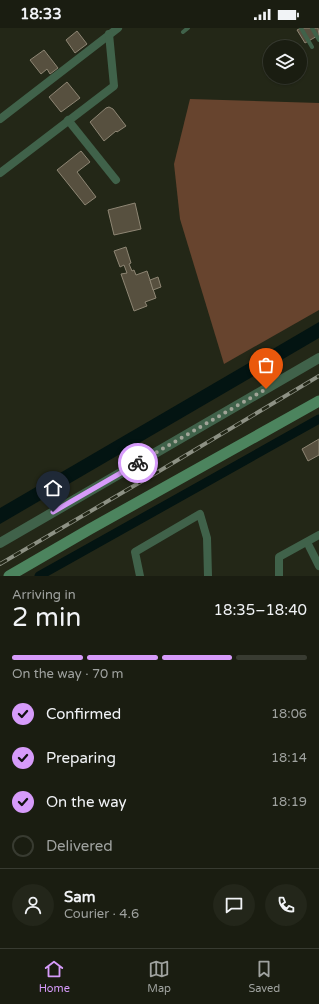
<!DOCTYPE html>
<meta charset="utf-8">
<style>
body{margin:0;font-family:"Varela Round",sans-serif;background:#23261a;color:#f1f3f6;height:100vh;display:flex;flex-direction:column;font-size:15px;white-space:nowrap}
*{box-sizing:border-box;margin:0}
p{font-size:13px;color:#9fa29f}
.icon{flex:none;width:22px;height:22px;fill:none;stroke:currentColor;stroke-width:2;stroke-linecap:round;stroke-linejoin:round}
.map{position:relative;height:548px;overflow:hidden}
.details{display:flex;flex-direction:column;background:#1a1d11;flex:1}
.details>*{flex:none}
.controls{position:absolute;left:263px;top:12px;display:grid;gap:8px}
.controls a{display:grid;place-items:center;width:44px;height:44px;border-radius:50%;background:#1a1d11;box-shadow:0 1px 3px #0004,0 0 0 1px #383b31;font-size:20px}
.pin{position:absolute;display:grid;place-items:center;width:34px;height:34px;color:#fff;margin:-41px -17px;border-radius:50% 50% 50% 0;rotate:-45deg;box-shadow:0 0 4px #0007}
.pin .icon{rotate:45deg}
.courier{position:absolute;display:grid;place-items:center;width:40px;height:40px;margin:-20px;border:3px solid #d69bfa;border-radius:50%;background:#fff;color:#222;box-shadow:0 1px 5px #0007}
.head em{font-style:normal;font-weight:600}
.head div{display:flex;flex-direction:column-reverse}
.head{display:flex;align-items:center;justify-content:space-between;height:68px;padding:0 12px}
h1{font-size:26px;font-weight:600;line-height:30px}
.bar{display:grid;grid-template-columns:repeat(4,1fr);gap:6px 4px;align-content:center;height:48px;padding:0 12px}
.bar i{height:5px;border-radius:3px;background:#383b31}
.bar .active{background:#d69bfa}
.bar p{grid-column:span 4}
.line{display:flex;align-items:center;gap:10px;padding:0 12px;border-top:1px solid #383b31}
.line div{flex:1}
.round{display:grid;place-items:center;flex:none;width:42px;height:42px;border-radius:21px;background:#23261a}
ol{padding:0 12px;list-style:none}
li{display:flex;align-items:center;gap:12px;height:44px}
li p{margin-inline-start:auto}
li .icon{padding:4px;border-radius:50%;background:#d69bfa;color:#111;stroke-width:4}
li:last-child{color:#9fa29f}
li i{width:22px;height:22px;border:2px solid #383b31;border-radius:50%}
.status{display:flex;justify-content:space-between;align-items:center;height:28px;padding:0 20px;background:#1a1d11;direction:ltr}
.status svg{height:11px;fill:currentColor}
.tabs{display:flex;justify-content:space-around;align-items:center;height:56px;border-top:1px solid #383b31;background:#1a1d11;font-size:11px;color:#9fa29f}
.tabs a{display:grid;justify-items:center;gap:2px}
.tabs .active{color:#d69bfa}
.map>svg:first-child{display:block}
</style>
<div class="status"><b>18:33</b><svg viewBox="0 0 49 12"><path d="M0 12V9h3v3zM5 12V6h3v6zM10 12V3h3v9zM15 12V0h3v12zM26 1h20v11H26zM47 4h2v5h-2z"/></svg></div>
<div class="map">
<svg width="319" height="548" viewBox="0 0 319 548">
<rect width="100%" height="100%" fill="#232717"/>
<path fill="#67442e" d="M 190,71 L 319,75 L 319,282 L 224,336 L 180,191 L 174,136 Z"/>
<path fill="#031412" d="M 319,294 L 319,310 L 0,496 L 0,480 Z"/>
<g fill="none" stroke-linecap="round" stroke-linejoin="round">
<path stroke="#031412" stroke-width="9" d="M 39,548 L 319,391"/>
</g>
<g fill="#57503f" stroke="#8e8674">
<path d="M 301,0 L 318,0 L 319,7 L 305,15 L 297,2 Z"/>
<path d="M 77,3 L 87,16 L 75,25 L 66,12 Z"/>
<path d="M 44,22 L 58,40 L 50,46 L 47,41 L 41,46 L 30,32 Z"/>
<path d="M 67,54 L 80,70 L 61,84 L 49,69 Z"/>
<path d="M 109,79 L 113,81 L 126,98 L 117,104 L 116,103 L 104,113 L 90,94 L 106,80 Z"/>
<path d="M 81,123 L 90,134 L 77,144 L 96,169 L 85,177 L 57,142 Z"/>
<path d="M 135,175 L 141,201 L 114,207 L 108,182 Z"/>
<path d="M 126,219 L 131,235 L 129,236 L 132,243 L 134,242 L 136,247 L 147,243 L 156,270 L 145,274 L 147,278 L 134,283 L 121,246 L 127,245 L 124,237 L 120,239 L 114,223 Z"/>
<path d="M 158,249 L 161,259 L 153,262 L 150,252 Z"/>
<path d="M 319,411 L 319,427 L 308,433 L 302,421 Z"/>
</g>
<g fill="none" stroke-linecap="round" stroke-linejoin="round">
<g stroke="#40624a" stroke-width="4">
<path d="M 301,0 L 312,19"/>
<path d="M 312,0 L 319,12"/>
<path d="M 183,4 L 188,0"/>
</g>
<g stroke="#40624a" stroke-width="8">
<path d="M 0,91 L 118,0"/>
<path d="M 68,92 L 116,152"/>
<path d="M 0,145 L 114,58 L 109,6"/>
<path d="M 307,514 L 319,538"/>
<path d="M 140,548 L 135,524 L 200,486 L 207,510 L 208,548"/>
<path d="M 279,548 L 279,529 L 319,507"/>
</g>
<path stroke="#40624a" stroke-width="10" d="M 0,515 L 319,330"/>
<path stroke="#4c845e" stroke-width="11" d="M 9,548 L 90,501 L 319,373"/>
<g stroke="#8d9184" stroke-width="4">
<path id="rail" d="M 0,536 L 156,445 L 319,348"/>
</g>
<use href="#rail" stroke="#232717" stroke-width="2.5" stroke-dasharray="8" stroke-linecap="butt"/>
</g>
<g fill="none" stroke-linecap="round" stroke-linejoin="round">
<path stroke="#a0a497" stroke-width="4" stroke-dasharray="0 7.2" d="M 138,435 L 266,361"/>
<path stroke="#d69bfa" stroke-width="5" d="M 53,484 L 138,435"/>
</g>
</svg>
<div class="controls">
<a><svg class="icon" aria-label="layers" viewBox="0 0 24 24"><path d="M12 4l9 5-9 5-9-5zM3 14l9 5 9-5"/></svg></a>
</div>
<div class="pin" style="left:266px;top:361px;background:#ea580c"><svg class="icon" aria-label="bag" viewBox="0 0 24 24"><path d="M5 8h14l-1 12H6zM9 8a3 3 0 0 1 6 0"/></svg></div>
<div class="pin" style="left:53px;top:484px;background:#1f2937"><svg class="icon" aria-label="home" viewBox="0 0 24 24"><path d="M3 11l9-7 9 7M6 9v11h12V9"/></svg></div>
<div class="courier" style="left:138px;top:435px"><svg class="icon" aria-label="bike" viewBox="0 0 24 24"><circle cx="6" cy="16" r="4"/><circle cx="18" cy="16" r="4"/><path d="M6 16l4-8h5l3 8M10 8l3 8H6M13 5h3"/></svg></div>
</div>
<section class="details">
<div class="head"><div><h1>2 min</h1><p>Arriving in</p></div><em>18:35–18:40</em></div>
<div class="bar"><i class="active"></i><i class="active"></i><i class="active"></i><i></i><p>On the way · 70 m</p></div>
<ol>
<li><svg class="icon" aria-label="check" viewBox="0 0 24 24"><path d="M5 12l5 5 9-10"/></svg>Confirmed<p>18:06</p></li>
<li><svg class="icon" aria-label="check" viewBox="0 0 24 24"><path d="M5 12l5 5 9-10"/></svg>Preparing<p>18:14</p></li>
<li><svg class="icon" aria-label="check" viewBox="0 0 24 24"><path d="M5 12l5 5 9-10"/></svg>On the way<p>18:19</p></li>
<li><i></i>Delivered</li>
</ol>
<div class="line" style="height:72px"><a class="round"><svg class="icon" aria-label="person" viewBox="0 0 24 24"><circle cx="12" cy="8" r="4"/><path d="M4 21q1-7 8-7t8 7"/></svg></a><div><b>Sam</b><p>Courier · 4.6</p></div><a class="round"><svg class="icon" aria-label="chat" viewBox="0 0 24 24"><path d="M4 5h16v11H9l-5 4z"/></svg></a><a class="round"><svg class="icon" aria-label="phone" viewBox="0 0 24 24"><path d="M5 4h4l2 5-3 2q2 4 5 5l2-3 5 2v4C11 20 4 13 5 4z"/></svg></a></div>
</section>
<nav class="tabs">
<a class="active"><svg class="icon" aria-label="home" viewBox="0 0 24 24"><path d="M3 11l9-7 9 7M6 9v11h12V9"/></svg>Home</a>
<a><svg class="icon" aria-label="map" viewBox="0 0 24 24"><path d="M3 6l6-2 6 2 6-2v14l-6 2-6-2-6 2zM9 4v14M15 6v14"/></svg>Map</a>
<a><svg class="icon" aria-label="saved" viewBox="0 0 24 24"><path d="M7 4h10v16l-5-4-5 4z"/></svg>Saved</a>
</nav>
